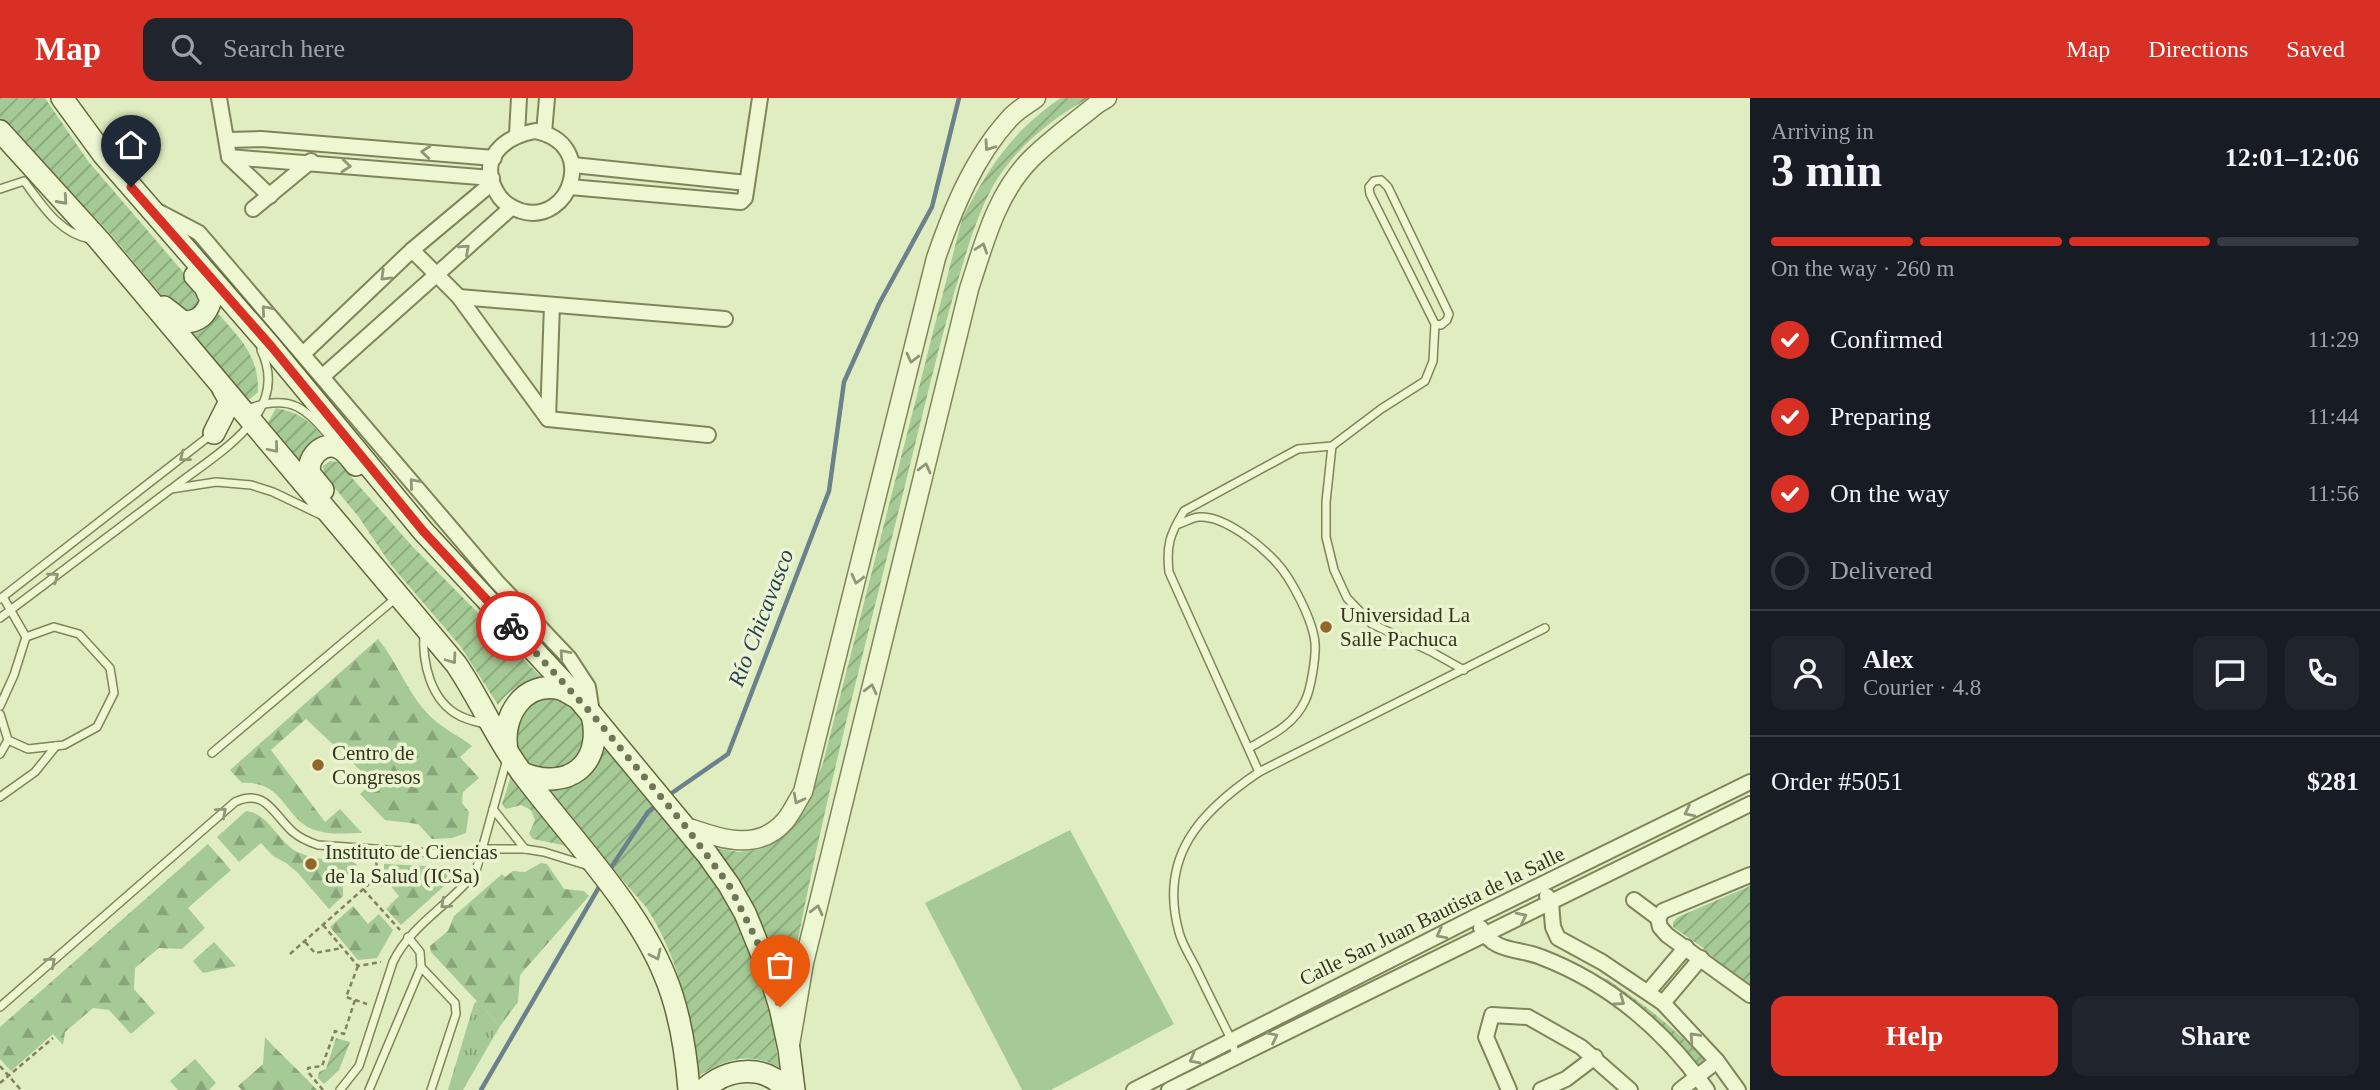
<!DOCTYPE html>
<meta charset="utf-8">
<style>
body{margin:0;font-family:"Times New Roman",serif;background:#20242c;color:#f1f3f6;height:100vh;display:flex;flex-direction:column;font-size:26px;white-space:nowrap}
*{box-sizing:border-box;margin:0}
p{font-size:23px;color:#9ea1a6}
.icon{flex:none;width:38px;height:38px;fill:none;stroke:currentColor;stroke-width:2;stroke-linecap:round;stroke-linejoin:round}
.map{position:relative;flex:1;overflow:hidden}
.panel{display:flex;flex-direction:column;background:#171b24;width:630px}
.panel>*{flex:none}
.pin{position:absolute;display:grid;place-items:center;width:60px;height:60px;color:#fff;margin:-72px -30px;border-radius:50% 50% 50% 0;rotate:-45deg;box-shadow:0 0 7px #0007}
.pin .icon{rotate:45deg}
.courier{position:absolute;display:grid;place-items:center;width:70px;height:70px;margin:-35px;border:5px solid #d93025;border-radius:50%;background:#fff;color:#222;box-shadow:0 2px 9px #0007}
.headline em{font-style:normal;font-weight:700}
.headline div{display:flex;flex-direction:column-reverse}
.headline{display:flex;align-items:center;justify-content:space-between;height:119px;padding:0 21px}
h1{font-size:46px;font-weight:700;line-height:52px}
.bar{display:grid;grid-template-columns:repeat(4,1fr);gap:10px 7px;align-content:center;height:84px;padding:0 21px}
.bar i{height:9px;border-radius:5px;background:#363941}
.bar .selected{background:#d93025}
.bar p{grid-column:span 4}
.line{display:flex;align-items:center;gap:18px;padding:0 21px;border-top:2px solid #363941}
.line div{flex:1}
.round{display:grid;place-items:center;flex:none;width:74px;height:74px;border-radius:14px;background:#20242c}
ol{padding:0 21px;list-style:none}
li{display:flex;align-items:center;gap:21px;height:77px}
li p{margin-inline-start:auto}
li .icon{padding:7px;border-radius:50%;background:#d93025;color:#fff;stroke-width:4}
li:last-child{color:#9ea1a6}
li i{width:38px;height:38px;border:4px solid #363941;border-radius:50%}
.primary-button{display:flex;gap:14px;margin-top:auto;padding:14px 21px}
.primary-button a{flex:1;height:80px;border-radius:14px;background:#d93025;color:#fff;font-size:28px;font-weight:700;line-height:80px;text-align:center}
.primary-button a+a{background:#20242c;color:#f1f3f6}
header{display:flex;align-items:center;gap:42px;box-sizing:border-box;height:98px;padding:0 35px;background:#d93025;color:#fff}
header strong{font-size:33px}
nav{display:flex;gap:38px;margin-inline-start:auto;font-size:24px}
.search{width:490px;height:63px;background:#20242c;display:flex;align-items:center;gap:18px;box-sizing:border-box;padding:0 24px;border-radius:14px;color:#9ea1a6;font-size:26px}
main{display:flex;flex:1;min-height:0}
.map>svg:first-child{display:block}
</style>
<header>
<strong>Map</strong>
<div class="search"><svg class="icon" aria-label="search" viewBox="0 0 24 24"><circle cx="10" cy="10" r="6"/><path d="M15 15l6 6"/></svg>Search here</div>
<nav><a>Map</a><a>Directions</a><a>Saved</a></nav>
</header>
<main>
<div class="map">
<svg width="1750" height="992" viewBox="0 0 1750 992">
<defs>
<pattern id="grass-tufts" width="24" height="20" patternUnits="userSpaceOnUse" patternTransform="scale(1.75)"><rect width="24" height="20" fill="#a5ca95"/><path d="M3 7l-1-3M5 7V3M7 7l1-3M15 17l-1-3M17 17v-4M19 17l1-3" fill="none" stroke="#87a579"/></pattern>
<pattern id="forest-firs" width="22" height="20" patternUnits="userSpaceOnUse" patternTransform="scale(1.75)"><rect width="22" height="20" fill="#a5ca95"/><path d="M5 1l3.5 6h-7zM16 11l3.5 6h-7z" fill="#87a579"/></pattern>
<pattern id="garden-furrows" width="10" height="10" patternUnits="userSpaceOnUse" patternTransform="scale(1.75)"><rect width="10" height="10" fill="#a5ca95"/><path d="M-1 1l2-2M0 10L10 0M9 11l2-2" fill="none" stroke="#87a579"/></pattern>
</defs>
<rect width="100%" height="100%" fill="#e0edc0"/>
<path fill="url(#grass-tufts)" d="M 477,903 L 500,928 L 463,992 L 448,992 L 474,906 Z"/>
<g fill="url(#forest-firs)">
<path d="M 378,541 C 398,565 408,597 431,619 C 442,630 459,638 472,648 L 460,659 L 479,680 L 463,694 L 462,705 L 469,714 L 466,735 L 452,740 L 432,741 L 418,726 L 385,722 L 360,696 L 373,684 L 306,621 L 271,652 L 325,724 L 340,711 L 362,735 C 348,735 331,737 318,733 C 284,724 286,682 242,685 L 230,672 Z"/>
<path d="M 246,713 C 270,715 278,746 300,755 C 317,763 336,762 354,764 L 357,767 L 343,781 L 343,798 L 329,811 L 297,774 L 286,765 L 273,758 L 261,745 L 239,764 L 217,739 Z"/>
<path d="M 208,746 L 231,772 L 188,810 L 205,830 L 182,851 L 159,850 L 135,870 L 134,891 L 155,915 L 131,936 L 109,912 L 93,910 L 65,934 L 63,947 L 53,936 L 11,973 L 0,961 L 0,929 Z"/>
<path d="M 541,765 L 547,766 L 564,791 L 584,793 L 589,798 L 520,877 L 518,904 L 500,928 L 431,854 L 430,848 L 448,833 L 454,818 L 502,776 L 505,779 L 513,773 L 525,774 Z"/>
<path d="M 384,766 L 448,769 L 453,773 L 453,780 L 401,827 L 386,811 L 399,798 L 384,780 Z"/>
<path d="M 353,808 L 368,826 L 379,816 L 393,832 L 377,860 L 358,862 L 330,829 Z"/>
<path d="M 214,844 L 236,868 L 203,875 L 193,863 Z"/>
<path d="M 265,939 C 282,958 300,973 317,992 L 242,992 L 238,988 L 263,966 Z"/>
<path d="M 195,961 L 216,985 L 209,992 L 178,992 L 170,983 Z"/>
</g>
<g fill="url(#garden-furrows)">
<path d="M 0,0 L 45,0 L 88,63 L 195,188 L 200,202 L 197,209 L 188,215 L 173,211 L 107,132 L 0,21 Z"/>
<path d="M 1061,0 L 1089,0 C 1051,21 1015,50 993,88 C 975,121 966,156 955,192 C 938,251 924,311 909,371 C 866,546 819,719 788,896 C 771,842 750,793 714,750 L 739,754 L 761,751 L 790,729 L 808,702 L 823,665 L 962,121 C 987,71 1014,31 1061,0 Z"/>
<path d="M 216,213 C 239,240 259,256 258,294 L 250,301 L 244,300 L 182,234 Z"/>
<path d="M 276,310 C 296,314 312,322 323,340 L 303,353 L 298,368 L 265,330 Z"/>
<path d="M 330,363 L 338,364 L 412,448 L 542,580 C 523,583 509,592 498,607 L 461,549 L 391,467 L 358,418 L 324,377 L 323,368 Z"/>
<path d="M 556,599 L 568,604 L 584,622 L 587,634 L 581,657 L 563,672 L 529,669 L 514,650 L 520,612 L 543,600 Z"/>
<path d="M 604,642 C 648,698 706,758 738,821 C 761,868 772,918 779,969 C 747,953 726,961 697,979 C 693,922 678,857 646,809 L 545,693 C 589,688 587,681 604,642 Z"/>
<path d="M 513,672 L 577,750 L 533,741 L 529,736 L 535,722 L 531,712 L 521,707 L 506,711 L 502,706 Z"/>
<path d="M 1750,788 L 1750,888 L 1745,888 L 1702,849 L 1673,829 L 1673,824 L 1678,819 Z"/>
<path d="M 1605,881 L 1607,881 C 1643,906 1678,932 1707,965 L 1700,970 L 1677,945 L 1604,884 Z"/>
<path d="M 336,940 L 350,944 L 339,972 L 324,986 L 318,980 L 319,974 L 326,971 Z"/>
</g>
<path fill="#a5ca95" d="M 1070,732 L 1174,926 L 1051,992 L 1022,992 L 925,805 Z"/>
<g fill="none" stroke-linecap="round" stroke-linejoin="round">
<g stroke="#6b818c" stroke-width="4.5">
<path d="M 669,697 L 728,656 L 829,393 L 844,284 L 879,206 L 932,109 L 959,0"/>
<path d="M 608,774 L 648,714 L 659,705"/>
<path d="M 481,992 L 602,784"/>
</g>
<g stroke="#808559" stroke-width="10">
<g id="service">
<path d="M 0,91 L 24,83 C 42,107 59,135 90,141"/>
<path d="M 247,311 C 292,295 306,310 334,344"/>
<path d="M 1332,348 L 1326,404 L 1326,439 L 1334,472 L 1347,500 L 1372,526 L 1430,553 L 1464,572"/>
<path d="M 174,389 C 217,355 292,316 261,252"/>
<path d="M 1179,426 C 1185,424 1193,419 1199,419 C 1224,417 1260,447 1276,464 C 1292,481 1313,523 1315,545 C 1316,559 1311,591 1305,603 C 1294,627 1270,638 1249,650"/>
<path d="M 0,501 L 212,336"/>
<path d="M 0,520 L 171,391 L 216,384 L 251,387 L 273,394 L 323,418"/>
<path d="M 424,534 C 422,564 430,603 460,618 C 468,622 478,624 487,627"/>
<path d="M 0,608 L 14,577 L 26,539 L 3,499"/>
<path d="M 0,616 L 8,642 L 0,656"/>
<path d="M 8,642 L 28,651 L 64,647 L 97,629 L 114,595 L 110,570 L 79,536 L 54,529 L 26,539"/>
<path d="M 212,655 L 396,500"/>
<path d="M 1259,674 L 1169,474 C 1166,447 1170,436 1184,413 L 1298,351 L 1332,348 L 1381,311 L 1425,283 L 1433,263 L 1435,226 L 1370,96 L 1369,89 L 1374,83 L 1381,82 L 1388,89 L 1449,216 L 1447,222 L 1441,227 L 1435,226"/>
<path d="M 0,699 L 35,674 L 56,648"/>
<path d="M 493,711 L 525,751"/>
<path d="M 421,869 L 455,905 L 456,916 L 431,992"/>
<path d="M 0,909 L 235,704 C 266,690 273,716 293,734 C 301,741 309,744 318,747 L 459,757 L 484,751 L 525,751 L 544,754 L 589,768"/>
<path d="M 1236,957 L 1231,941 C 1219,917 1207,893 1195,868 C 1190,858 1182,846 1179,834 C 1158,758 1201,713 1259,674 L 1545,530"/>
<path d="M 340,992 L 359,968 L 393,864 C 411,826 452,806 476,773 L 507,661"/>
<path d="M 369,992 L 421,869 L 420,854 L 408,839"/>
</g>
</g>
<g stroke="#808559" stroke-width="18">
<g id="minor">
<path d="M 219,0 L 229,59 L 270,98"/>
<path d="M 535,33 C 599,45 571,128 521,113 C 510,109 501,104 496,93 C 478,60 504,39 535,33 Z"/>
<path d="M 544,35 L 547,0"/>
<path d="M 517,36 L 519,0"/>
<path d="M 227,42 L 261,41 L 494,60"/>
<path d="M 229,59 L 492,80"/>
<path d="M 573,67 L 747,85"/>
<path d="M 570,89 L 741,104 L 745,100 L 760,0"/>
<path d="M 253,111 L 311,63"/>
<path d="M 159,114 L 199,135 L 497,484 L 569,560 L 588,589 L 592,615"/>
<path d="M 412,152 L 459,199 L 548,321 L 708,337"/>
<path d="M 459,199 L 725,221"/>
<path d="M 304,255 L 412,152 L 492,85"/>
<path d="M 323,278 L 511,110"/>
<path d="M 548,321 L 552,207"/>
<path d="M 1547,798 L 1551,805 L 1553,829 L 1558,840 L 1602,864 L 1663,905 L 1717,963 L 1738,992"/>
<path d="M 1634,802 L 1658,820 L 1660,829 L 1667,837 L 1750,897"/>
<path d="M 1658,820 L 1663,813 L 1750,777"/>
<path d="M 1481,830 C 1494,855 1519,850 1541,859 C 1609,885 1665,933 1707,992"/>
<path d="M 1648,894 L 1686,849"/>
<path d="M 1663,905 L 1701,860"/>
<path d="M 1134,992 L 1475,819 L 1750,684"/>
<path d="M 1169,992 L 1750,706"/>
<path d="M 1509,992 L 1486,939 L 1492,917 L 1528,919 L 1581,949 L 1630,992"/>
<path d="M 1541,992 L 1566,981 L 1595,959"/>
<path d="M 1680,992 L 1717,963"/>
</g>
</g>
<g stroke="#808559" stroke-width="21">
<g id="tertiary">
<path d="M 686,729 C 720,740 757,755 785,723 C 792,715 797,703 803,694 L 936,160 C 953,111 974,59 1010,20 C 1017,12 1028,6 1036,0"/>
<path d="M 790,947 L 804,865 L 969,191 C 984,146 996,96 1031,61 C 1051,41 1075,24 1097,6 L 1107,0"/>
</g>
</g>
<g stroke="#63673c" stroke-width="24">
<g id="secondary">
<path d="M 62,0 L 103,56 L 270,248 L 423,433 L 578,600 L 707,756 L 729,787 L 745,815 L 769,874 L 780,909 L 789,951 L 794,992"/>
<path d="M 0,33 L 99,142 L 456,566 C 480,601 496,641 522,675 C 569,738 636,806 665,878 C 680,914 686,954 689,992"/>
<path d="M 164,209 L 183,224 C 199,224 206,217 211,202 L 205,189 L 195,178"/>
<path d="M 214,335 L 230,303 L 223,291"/>
<path d="M 323,392 L 310,376 C 306,361 322,342 339,350 C 346,353 351,361 356,367"/>
<path d="M 507,652 C 501,619 523,582 561,591 C 566,593 572,597 576,599"/>
<path d="M 522,675 C 568,694 604,666 592,617"/>
<path d="M 703,992 C 727,970 764,965 787,992"/>
</g>
</g>
<g stroke="#808559" stroke-width="2.5" stroke-dasharray="5 3.5" stroke-linecap="butt">
<path d="M 363,791 L 400,832"/>
<path d="M 323,827 L 358,868 L 381,864"/>
<path d="M 305,844 L 315,855 L 342,850"/>
<path d="M 290,856 L 378,778 L 376,763"/>
<path d="M 358,868 L 346,899 L 367,906"/>
<path d="M 0,968 L 21,992"/>
<path d="M 0,985 L 53,940"/>
<path d="M 323,992 L 308,974 L 308,970 L 322,968 L 335,933 L 344,936 L 355,902"/>
</g>
<use href="#service" stroke="#edf8d3" stroke-width="7"/>
<use href="#minor" stroke="#edf8d3" stroke-width="14"/>
<use href="#tertiary" stroke="#edf8d3" stroke-width="18"/>
<use href="#secondary" stroke="#edf8d3" stroke-width="21"/>
</g>
<defs><path id="oneway-chevron" d="M-2-3.5L2.5 0L-2 3.5" fill="none" stroke-width="1.6" stroke-linecap="round" stroke-linejoin="round" transform="scale(1.75)"/></defs>
<g stroke="#909678">
<use href="#oneway-chevron" transform="translate(989 48) rotate(125)"/>
<use href="#oneway-chevron" transform="translate(426 54) rotate(-175)"/>
<use href="#oneway-chevron" transform="translate(346 68) rotate(5)"/>
<use href="#oneway-chevron" transform="translate(63 102) rotate(48)"/>
<use href="#oneway-chevron" transform="translate(982 150) rotate(-72)"/>
<use href="#oneway-chevron" transform="translate(465 151) rotate(-42)"/>
<use href="#oneway-chevron" transform="translate(385 178) rotate(136)"/>
<use href="#oneway-chevron" transform="translate(266 212) rotate(-131)"/>
<use href="#oneway-chevron" transform="translate(912 260) rotate(104)"/>
<use href="#oneway-chevron" transform="translate(274 350) rotate(50)"/>
<use href="#oneway-chevron" transform="translate(184 359) rotate(142)"/>
<use href="#oneway-chevron" transform="translate(925 370) rotate(-76)"/>
<use href="#oneway-chevron" transform="translate(414 385) rotate(-130)"/>
<use href="#oneway-chevron" transform="translate(54 479) rotate(-37)"/>
<use href="#oneway-chevron" transform="translate(857 481) rotate(104)"/>
<use href="#oneway-chevron" transform="translate(564 556) rotate(-131)"/>
<use href="#oneway-chevron" transform="translate(452 561) rotate(54)"/>
<use href="#oneway-chevron" transform="translate(871 591) rotate(-76)"/>
<use href="#oneway-chevron" transform="translate(798 701) rotate(118)"/>
<use href="#oneway-chevron" transform="translate(222 714) rotate(-41)"/>
<use href="#oneway-chevron" transform="translate(1689 714) rotate(154)"/>
<use href="#oneway-chevron" transform="translate(445 806) rotate(138)"/>
<use href="#oneway-chevron" transform="translate(817 812) rotate(-76)"/>
<use href="#oneway-chevron" transform="translate(1522 819) rotate(-26)"/>
<use href="#oneway-chevron" transform="translate(1441 836) rotate(153)"/>
<use href="#oneway-chevron" transform="translate(656 857) rotate(65)"/>
<use href="#oneway-chevron" transform="translate(51 864) rotate(-41)"/>
<use href="#oneway-chevron" transform="translate(1620 903) rotate(35)"/>
<use href="#oneway-chevron" transform="translate(1273 939) rotate(-26)"/>
<use href="#oneway-chevron" transform="translate(1694 939) rotate(-133)"/>
<use href="#oneway-chevron" transform="translate(1194 961) rotate(152)"/>
</g>
<g fill="none" stroke-linecap="round" stroke-linejoin="round">
<path stroke="#707556" stroke-width="7" stroke-dasharray="0 12.6" d="M 511,528 L 592,616 L 686,729 L 729,787 L 757,843 L 780,909"/>
<path stroke="#d93025" stroke-width="9" d="M 131,89 L 271,248 L 423,433 L 511,528"/>
</g>
<g fill="#93662a" stroke="#eaf4d0" stroke-width="2.5">
<circle cx="1326" cy="529" r="7"/>
<circle cx="318" cy="667" r="7"/>
<circle cx="311" cy="766" r="7"/>
</g>
<g text-anchor="middle" dominant-baseline="central" stroke-width="7" stroke-linejoin="round" paint-order="stroke">
<g font-size="21" fill="#34351d" stroke="#eaf4d0" text-anchor="start">
<text x="1340" y="517">Universidad La<tspan x="1340" dy="24">Salle Pachuca</tspan></text>
<text x="332" y="655">Centro de<tspan x="332" dy="24">Congresos</tspan></text>
<text x="325" y="754">Instituto de Ciencias<tspan x="325" dy="24">de la Salud (ICSa)</tspan></text>
</g>
<g font-size="21" fill="#34351d" stroke="#eaf4d0">
<text transform="translate(1432 818) rotate(-26)">Calle San Juan Bautista de la Salle</text>
</g>
<g font-size="23" font-style="italic" fill="#2c4055" stroke="#eaf4d0">
<text transform="translate(761 520) rotate(-69)">Río Chicavasco</text>
</g>
</g>
</svg>
<div class="pin" style="left:780px;top:909px;background:#ea580c"><svg class="icon" aria-label="bag" viewBox="0 0 24 24"><path d="M5 8h14l-1 12H6zM9 8a3 3 0 0 1 6 0"/></svg></div>
<div class="pin" style="left:131px;top:89px;background:#1f2937"><svg class="icon" aria-label="home" viewBox="0 0 24 24"><path d="M3 11l9-7 9 7M6 9v11h12V9"/></svg></div>
<div class="courier" style="left:511px;top:528px"><svg class="icon" aria-label="bike" viewBox="0 0 24 24"><circle cx="6" cy="16" r="4"/><circle cx="18" cy="16" r="4"/><path d="M6 16l4-8h5l3 8M10 8l3 8H6M13 5h3"/></svg></div>
</div>
<section class="panel">
<div class="headline"><div><h1>3 min</h1><p>Arriving in</p></div><em>12:01–12:06</em></div>
<div class="bar"><i class="selected"></i><i class="selected"></i><i class="selected"></i><i></i><p>On the way · 260 m</p></div>
<ol>
<li><svg class="icon" aria-label="check" viewBox="0 0 24 24"><path d="M5 12l5 5 9-10"/></svg>Confirmed<p>11:29</p></li>
<li><svg class="icon" aria-label="check" viewBox="0 0 24 24"><path d="M5 12l5 5 9-10"/></svg>Preparing<p>11:44</p></li>
<li><svg class="icon" aria-label="check" viewBox="0 0 24 24"><path d="M5 12l5 5 9-10"/></svg>On the way<p>11:56</p></li>
<li><i></i>Delivered</li>
</ol>
<div class="line" style="height:126px"><a class="round"><svg class="icon" aria-label="person" viewBox="0 0 24 24"><circle cx="12" cy="8" r="4"/><path d="M4 21q1-7 8-7t8 7"/></svg></a><div><b>Alex</b><p>Courier · 4.8</p></div><a class="round"><svg class="icon" aria-label="chat" viewBox="0 0 24 24"><path d="M4 5h16v11H9l-5 4z"/></svg></a><a class="round"><svg class="icon" aria-label="phone" viewBox="0 0 24 24"><path d="M5 4h4l2 5-3 2q2 4 5 5l2-3 5 2v4C11 20 4 13 5 4z"/></svg></a></div>
<div class="line" style="height:91px"><div>Order #5051</div><b>$281</b></div>
<div class="primary-button"><a>Help</a><a>Share</a></div>
</section>
</main>
